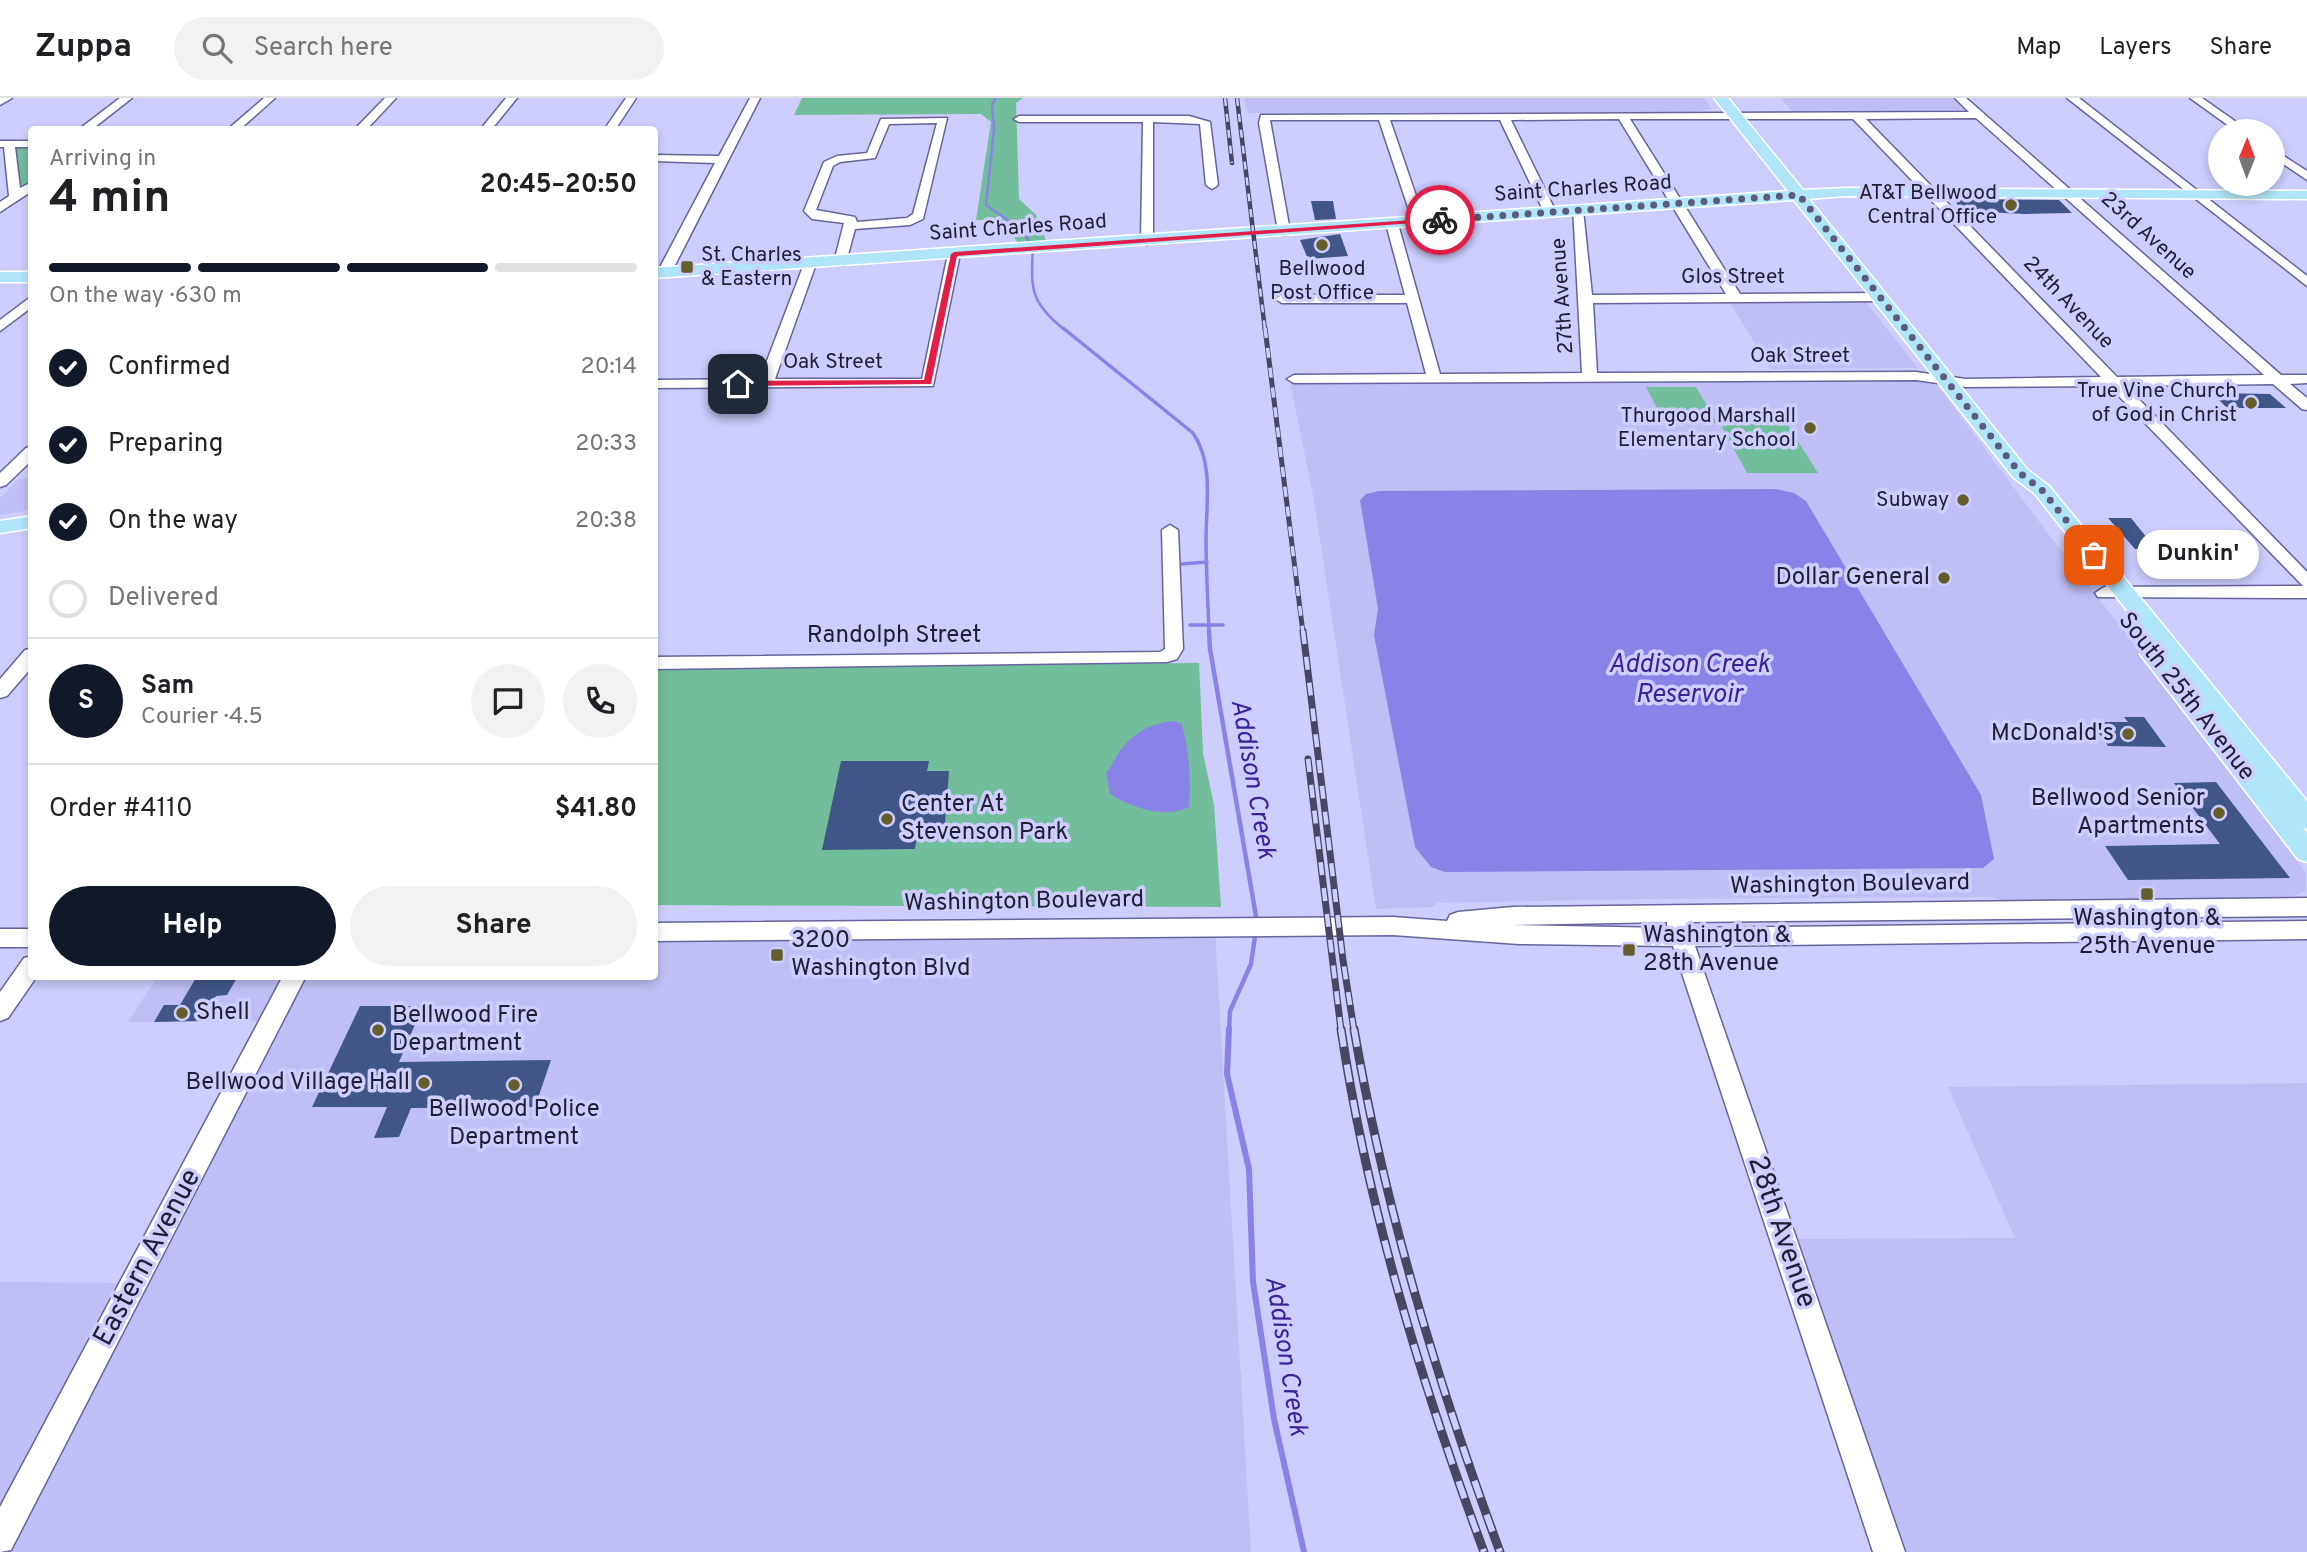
<!DOCTYPE html>
<meta charset="utf-8">
<style>
body{margin:0;font-family:Overpass,sans-serif;background:#f2f2f2;color:#202124;height:100vh;display:flex;flex-direction:column;font-size:26px;white-space:nowrap}
*{box-sizing:border-box;margin:0}
p{font-size:23px;color:#757577}
.icon{flex:none;width:38px;height:38px;fill:none;stroke:currentColor;stroke-width:2;stroke-linecap:round;stroke-linejoin:round}
.map{position:relative;flex:1;overflow:hidden}
.sheet{position:absolute;left:28px;top:28px;width:630px;height:854px;display:flex;flex-direction:column;background:#fff;border-radius:7px;box-shadow:0 4px 10px #0003}
.sheet>*{flex:none}
.needle{width:46px;rotate:1deg}
.fabs{position:absolute;left:2208px;top:21px;display:grid;gap:14px}
.fabs a{display:grid;place-items:center;width:77px;height:77px;border-radius:50%;background:#fff;box-shadow:0 4px 10px #0003;font-size:35px}
.pin{position:absolute;display:grid;place-items:center;width:60px;height:60px;color:#fff;margin:-30px;border-radius:14px;box-shadow:0 4px 10px #0006}
.courier{position:absolute;display:grid;place-items:center;width:70px;height:70px;margin:-35px;border:5px solid #e11d48;border-radius:50%;background:#fff;color:#222;box-shadow:0 2px 9px #0007}
.bubble{position:absolute;height:49px;border-radius:24px;background:#fff;box-shadow:0 4px 10px #0003;font-size:23px;font-weight:700;line-height:49px;text-align:center}
.head em{font-style:normal;font-weight:700}
.head div{display:flex;flex-direction:column-reverse}
.head{display:flex;align-items:center;justify-content:space-between;height:119px;padding:0 21px}
h1{font-size:46px;font-weight:700;line-height:52px}
.bar{display:grid;grid-template-columns:repeat(4,1fr);gap:10px 7px;align-content:center;height:84px;padding:0 21px}
.bar i{height:9px;border-radius:5px;background:#e0e0e0}
.bar .current{background:#111827}
.bar p{grid-column:span 4}
.line{display:flex;align-items:center;gap:18px;padding:0 21px;border-top:2px solid #e0e0e0}
.line div{flex:1}
.round{display:grid;place-items:center;flex:none;width:74px;height:74px;border-radius:37px;background:#f2f2f2}
ol{padding:0 21px;list-style:none}
li{display:flex;align-items:center;gap:21px;height:77px}
li p{margin-inline-start:auto}
li .icon{padding:7px;border-radius:50%;background:#111827;color:#fff;stroke-width:4}
li:last-child{color:#757577}
li i{width:38px;height:38px;border:4px solid #e0e0e0;border-radius:50%}
.primary-button{display:flex;gap:14px;margin-top:auto;padding:14px 21px}
.primary-button a{flex:1;height:80px;border-radius:42px;background:#111827;color:#fff;font-size:28px;font-weight:700;line-height:80px;text-align:center}
.primary-button a+a{background:#f2f2f2;color:#202124}
header{display:flex;align-items:center;gap:42px;box-sizing:border-box;height:98px;padding:0 35px;background:#fff;border-bottom:2px solid #e0e0e0}
header strong{font-size:33px}
nav{display:flex;gap:38px;margin-inline-start:auto;font-size:24px}
.search{width:490px;height:63px;background:#f2f2f2;display:flex;align-items:center;gap:18px;box-sizing:border-box;padding:0 24px;border-radius:38px;color:#757577;font-size:26px}
.map>svg:first-child{display:block}
</style>
<header>
<strong>Zuppa</strong>
<div class="search"><svg class="icon" aria-label="search" viewBox="0 0 24 24"><circle cx="10" cy="10" r="6"/><path d="M15 15l6 6"/></svg>Search here</div>
<nav><a>Map</a><a>Layers</a><a>Share</a></nav>
</header>
<div class="map">
<svg width="2307" height="1454" viewBox="0 0 2307 1454">
<rect width="100%" height="100%" fill="#cdcdfe"/>
<g fill="#bfbff5">
<path d="M 1244,0 L 1704,0 L 1712,11 L 1691,14 L 1247,15 Z"/>
<path d="M 1781,0 L 1956,0 L 1971,13 L 1792,14 Z"/>
<path d="M 1728,202 L 1865,203 L 1918,270 L 1771,271 Z"/>
<path d="M 1924,282 L 1937,287 L 2053,442 L 2231,670 L 2266,723 L 2306,775 L 2305,793 L 2293,798 L 2276,799 L 2077,802 L 2005,803 L 1991,799 L 1643,801 L 1437,805 L 1432,809 L 1376,811 L 1314,402 L 1290,284 Z"/>
<path d="M 31,379 L 31,412 L 0,417 L 0,400 L 19,381 Z"/>
<path d="M 1215,833 L 1251,1454 L 1,1454 L 301,879 L 654,878 L 655,835 Z"/>
<path d="M 157,879 L 292,879 L 269,923 L 128,924 Z"/>
<path d="M 2307,985 L 2307,1454 L 1902,1454 L 1792,1141 L 2015,1140 L 1948,989 Z"/>
<path d="M 0,1184 L 132,1185 L 0,1434 Z"/>
</g>
<g fill="#71bd9c">
<path d="M 802,0 L 1023,0 L 1016,5 L 1019,101 L 1036,117 L 1046,143 L 1018,144 C 1005,131 995,121 976,122 L 991,24 L 981,16 L 794,17 Z"/>
<path d="M 12,47 L 31,47 L 31,85 L 16,96 Z"/>
<path d="M 1646,289 L 1696,289 L 1717,325 L 1665,325 Z"/>
<path d="M 1723,326 L 1787,326 L 1818,375 L 1747,375 L 1722,329 L 1724,329 Z"/>
<path d="M 1199,565 L 1203,655 L 1214,707 L 1221,809 L 655,807 L 655,570 Z"/>
</g>
<g fill="#8983e7">
<path d="M 1776,391 L 1794,395 L 1806,403 L 1981,697 L 1994,761 L 1983,770 L 1445,774 L 1431,769 L 1415,749 L 1374,537 L 1378,511 L 1360,402 L 1366,396 L 1379,393 Z"/>
<path d="M 1174,623 L 1182,626 C 1189,654 1191,680 1189,709 C 1165,721 1132,710 1110,696 L 1106,675 C 1112,669 1113,663 1118,656 C 1131,636 1150,625 1174,623 Z"/>
</g>
<g fill="none" stroke-linecap="round" stroke-linejoin="round">
<path stroke="#8983e7" stroke-width="2.5" d="M 996,0 L 992,6 L 994,31 L 986,107 L 1019,130 L 1033,148 C 1031,190 1029,204 1065,232"/>
<g stroke="#8983e7" stroke-width="3.5">
<path d="M 1063,230 L 1193,335 C 1214,366 1206,405 1206,441 C 1206,472 1208,504 1209,535"/>
<path d="M 1182,466 L 1207,464"/>
<path d="M 1190,527 L 1223,527"/>
</g>
<g stroke="#8983e7" stroke-width="4.5">
<path d="M 1209,533 L 1210,551 L 1257,824"/>
<path d="M 1229,932 L 1230,913 L 1251,866 L 1256,832"/>
</g>
<path stroke="#8983e7" stroke-width="6" d="M 1229,931 L 1227,976 L 1249,1071 L 1253,1184 L 1274,1321 L 1304,1454"/>
</g>
<g fill="#3f5686">
<path d="M 1953,101 L 2059,102 L 2072,115 L 2025,116 L 1963,113 Z"/>
<path d="M 1311,103 L 1333,103 L 1336,121 L 1315,122 Z"/>
<path d="M 1340,136 L 1348,158 L 1308,161 L 1300,142 Z"/>
<path d="M 2212,295 L 2270,296 L 2286,310 L 2227,310 Z"/>
<path d="M 2108,420 L 2131,420 L 2156,451 L 2135,451 Z"/>
<path d="M 2124,619 L 2144,619 L 2166,649 L 2108,648 L 2091,624 L 2128,624 Z"/>
<path d="M 841,663 L 929,663 L 927,673 L 949,673 L 944,738 L 917,738 L 915,751 L 822,752 Z"/>
<path d="M 2216,684 L 2290,780 L 2128,782 L 2105,748 L 2220,746 L 2174,685 Z"/>
<path d="M 197,878 L 238,878 L 227,897 L 216,898 L 201,923 L 154,924 L 164,907 L 180,907 Z"/>
<path d="M 360,908 L 423,908 L 399,964 L 551,962 L 535,1009 L 411,1010 L 399,1039 L 374,1040 L 387,1009 L 312,1009 Z"/>
</g>
<g fill="none" stroke-linecap="round" stroke-linejoin="round">
<g stroke="#66649b" stroke-width="3">
<g id="minor">
<path d="M 0,0 L 12,0 L 0,7 Z"/>
<path d="M 120,0 L 132,0 L 91,32 L 78,32 Z"/>
<path d="M 264,0 L 275,0 L 239,32 L 227,32 Z"/>
<path d="M 385,0 L 396,0 L 366,32 L 354,32 Z"/>
<path d="M 506,0 L 517,0 L 491,32 L 480,32 Z"/>
<path d="M 626,0 L 636,0 L 615,32 L 604,32 Z"/>
<path d="M 750,0 L 760,0 L 671,175 L 669,178 L 659,178 L 657,175 L 715,65 L 654,63 L 654,57 L 719,58 Z"/>
<path d="M 1955,0 L 1966,0 L 2281,277 L 2307,277 L 2307,285 L 2290,286 L 2307,300 L 2307,312 L 2302,311 L 2273,286 L 2126,288 L 2307,474 L 2307,500 L 2098,499 L 2095,495 L 2104,489 L 2303,488 L 2109,288 L 1966,289 L 1916,282 L 1294,285 L 1287,281 L 1294,277 L 1426,276 L 1407,205 L 1282,205 L 1275,201 L 1282,197 L 1405,197 L 1386,126 L 1392,122 L 1398,126 L 1440,276 L 1582,275 L 1573,109 L 1583,112 L 1592,197 L 1726,196 L 1619,21 L 1511,22 L 1556,114 L 1550,118 L 1544,114 L 1500,22 L 1390,22 L 1425,124 L 1419,128 L 1413,124 L 1379,22 L 1270,22 L 1290,133 L 1284,137 L 1278,133 L 1259,25 L 1261,17 L 1969,14 ZM 1976,20 L 2264,277 L 2117,279 L 1866,21 ZM 1630,21 L 1853,21 L 2101,279 L 1966,281 L 1916,274 L 1597,275 L 1593,205 L 1881,203 L 1888,199 L 1881,195 L 1740,196 Z"/>
<path d="M 2067,0 L 2079,0 L 2307,178 L 2307,188 Z"/>
<path d="M 2190,0 L 2202,0 L 2249,33 L 2236,33 Z"/>
<path d="M 1189,18 L 1210,24 L 1218,87 L 1212,91 L 1206,87 L 1200,26 L 1153,24 L 1153,143 L 1147,147 L 1141,143 L 1143,24 L 1019,24 L 1014,21 L 1019,18 Z"/>
<path d="M 947,20 L 923,121 L 910,127 L 855,131 L 846,164 L 845,167 L 835,167 L 834,164 L 844,125 L 812,121 L 804,113 L 824,64 L 837,58 L 867,55 L 881,21 ZM 937,25 L 913,116 L 907,120 L 857,124 L 855,119 L 816,112 L 833,68 L 840,64 L 875,60 L 889,26 Z"/>
<path d="M 0,43 L 32,43 L 32,49 L 15,49 L 20,90 L 32,84 L 32,93 L 0,114 L 0,104 L 9,98 L 4,49 L 0,49 Z"/>
<path d="M 2273,51 L 2307,73 L 2307,82 L 2273,59 Z"/>
<path d="M 954,152 L 960,156 L 933,288 L 654,290 L 654,282 L 760,281 L 804,166 L 810,162 L 816,166 L 775,281 L 922,281 L 948,156 Z"/>
<path d="M 32,198 L 32,209 L 0,233 L 0,222 Z"/>
<path d="M 32,348 L 32,362 L 6,387 L 0,389 L 0,375 L 26,350 Z"/>
<path d="M 1170,427 L 1178,432 L 1183,551 L 1177,561 L 1167,564 L 654,571 L 654,559 L 1160,554 L 1165,551 L 1162,432 Z"/>
<path d="M 32,550 L 32,569 L 7,598 L 0,600 L 0,581 L 25,552 Z"/>
<path d="M 2307,800 L 2307,818 L 1687,824 L 1689,830 L 2307,823 L 2307,841 L 1695,848 L 1905,1454 L 1873,1454 L 1673,848 L 1519,846 L 1393,837 L 654,843 L 654,825 L 1393,819 L 1447,823 L 1450,817 L 1458,814 L 1513,809 ZM 1667,824 L 1667,830 L 1510,827 L 1513,827 Z"/>
<rect x="0" y="831" width="32" height="18"/>
<path d="M 32,858 L 32,878 L 37,878 L 8,920 L 0,923 L 0,894 L 24,860 Z"/>
<path d="M 283,878 L 306,878 L 11,1452 L 0,1454 L 0,1409 Z"/>
</g>
</g>
<g stroke="#fff" stroke-width="3">
<g id="major">
<path d="M 1714,0 L 1728,0 L 1803,92 L 1846,90 L 2307,93 L 2307,101 L 1846,98 L 1809,101 L 2027,371 L 2049,388 L 2307,703 L 2307,731 L 2303,729 L 2307,735 L 2307,764 L 2298,761 L 2140,556 L 2144,551 L 2156,549 L 2035,396 L 2013,379 L 1794,102 L 654,180 L 654,170 L 1788,93 Z"/>
<rect x="0" y="174" width="32" height="10"/>
<path d="M 32,418 L 32,430 L 0,435 L 0,423 Z"/>
</g>
</g>
<use href="#minor" fill="#fff" fill-rule="evenodd"/>
<use href="#major" fill="#b1e5f9" fill-rule="evenodd"/>
<g stroke="#474663" stroke-width="4.5">
<g id="rail-far3">
<path d="M 1225,0 L 1232,65"/>
<path d="M 1237,0 L 1265,232"/>
</g>
</g>
<g stroke="#474663" stroke-width="5">
<path id="rail-far2" d="M 1265,230 L 1303,535"/>
</g>
<g stroke="#474663" stroke-width="7">
<g id="rail-far1">
<path d="M 1303,533 L 1343,862 L 1354,932"/>
<path d="M 1308,661 L 1341,932"/>
</g>
</g>
<g stroke="#474663" stroke-width="9">
<g id="rail">
<path d="M 1341,931 C 1368,1111 1421,1284 1484,1454"/>
<path d="M 1354,931 C 1385,1111 1437,1283 1500,1454"/>
</g>
</g>
<use href="#rail-far3" stroke="#cdcdfe" stroke-width="2.5" stroke-dasharray="8" stroke-linecap="butt"/>
<use href="#rail-far2" stroke="#cdcdfe" stroke-width="3.5" stroke-dasharray="10" stroke-linecap="butt"/>
<use href="#rail-far1" stroke="#cdcdfe" stroke-width="4.5" stroke-dasharray="13" stroke-linecap="butt"/>
<use href="#rail" stroke="#cdcdfe" stroke-width="6" stroke-dasharray="18" stroke-linecap="butt"/>
</g>
<path fill="#e11d48" d="M 1440,120 L 1442,123 L 957,158 L 931,286 L 738,288 L 734,286 L 738,283 L 924,282 L 951,156 L 954,154 Z"/>
<g fill="none" stroke-linecap="round" stroke-linejoin="round">
<path stroke="#5c5b7b" stroke-width="7" stroke-dasharray="0 12.6" d="M 1440,122 L 1799,97 L 2020,375 L 2042,392 L 2094,457"/>
</g>
<g fill="#635e2b" stroke="#cdcdfe" stroke-width="2.5">
<circle cx="2011" cy="107" r="7"/>
<circle cx="1322" cy="147" r="7"/>
<rect x="680" y="162" width="14" height="14" rx="3.5"/>
<circle cx="2251" cy="305" r="7"/>
<circle cx="1810" cy="330" r="7"/>
<circle cx="1963" cy="402" r="7"/>
<circle cx="1944" cy="480" r="7"/>
<circle cx="2128" cy="636" r="7"/>
<circle cx="2219" cy="715" r="7"/>
<circle cx="887" cy="721" r="7"/>
<rect x="2140" y="789" width="14" height="14" rx="3.5"/>
<rect x="1622" y="845" width="14" height="14" rx="3.5"/>
<rect x="770" y="850" width="14" height="14" rx="3.5"/>
<circle cx="182" cy="915" r="7"/>
<circle cx="378" cy="932" r="7"/>
<circle cx="424" cy="985" r="7"/>
<circle cx="514" cy="987" r="7"/>
</g>
<g text-anchor="middle" dominant-baseline="central" stroke-width="7" stroke-linejoin="round" paint-order="stroke">
<g font-size="21" fill="#1f1e35" stroke="#cdcdfe">
<text transform="translate(1583 91) rotate(-4)">Saint Charles Road</text>
<text transform="translate(1018 130) rotate(-4)">Saint Charles Road</text>
<text transform="translate(2148 138) rotate(42)">23rd Avenue</text>
<text x="1733" y="179">Glos Street</text>
<text transform="translate(1563 198) rotate(-94)">27th Avenue</text>
<text transform="translate(2068 205) rotate(46)">24th Avenue</text>
<text x="1800" y="258">Oak Street</text>
<text x="833" y="264">Oak Street</text>
</g>
<g font-size="21" fill="#1f1e35" stroke="#cdcdfe" text-anchor="end">
<text x="1997" y="95">AT&amp;T Bellwood<tspan x="1997" dy="24">Central Office</tspan></text>
<text x="701" y="157" text-anchor="start">St. Charles<tspan x="701" dy="24">&amp; Eastern</tspan></text>
<text x="1322" y="171" text-anchor="middle">Bellwood<tspan x="1322" dy="24">Post Office</tspan></text>
<text x="2237" y="293">True Vine Church<tspan x="2237" dy="24">of God in Christ</tspan></text>
<text x="1796" y="318">Thurgood Marshall<tspan x="1796" dy="24">Elementary School</tspan></text>
<text x="1949" y="402">Subway</text>
</g>
<g font-size="24" fill="#1f1e35" stroke="#cdcdfe" text-anchor="start">
<text x="1930" y="480" text-anchor="end">Dollar General</text>
<text x="2114" y="636" text-anchor="end">McDonald's</text>
<text x="2205" y="701" text-anchor="end">Bellwood Senior<tspan x="2205" dy="28">Apartments</tspan></text>
<text x="901" y="707">Center At<tspan x="901" dy="28">Stevenson Park</tspan></text>
<text x="2147" y="821" text-anchor="middle">Washington &amp;<tspan x="2147" dy="28">25th Avenue</tspan></text>
<text x="1643" y="838">Washington &amp;<tspan x="1643" dy="28">28th Avenue</tspan></text>
<text x="791" y="843">3200<tspan x="791" dy="28">Washington Blvd</tspan></text>
<text x="196" y="915">Shell</text>
<text x="392" y="918">Bellwood Fire<tspan x="392" dy="28">Department</tspan></text>
<text x="410" y="985" text-anchor="end">Bellwood Village Hall</text>
<text x="514" y="1012" text-anchor="middle">Bellwood Police<tspan x="514" dy="28">Department</tspan></text>
</g>
<g font-size="24" fill="#1f1e35" stroke="#cdcdfe">
<text x="894" y="538">Randolph Street</text>
<text transform="translate(2186 599) rotate(52)">South 25th Avenue</text>
<text transform="translate(1850 787) rotate(-1)">Washington Boulevard</text>
<text transform="translate(1024 804) rotate(-1)">Washington Boulevard</text>
</g>
<g font-size="26" font-style="italic" fill="#3d2297" stroke="#cdcdfe">
<text x="1689" y="567">Addison Creek<tspan x="1689" dy="30">Reservoir</tspan></text>
<text transform="translate(1252 681) rotate(80)">Addison Creek</text>
<text transform="translate(1285 1258) rotate(81)">Addison Creek</text>
</g>
<g font-size="28" fill="#1f1e35" stroke="#cdcdfe">
<text transform="translate(1781 1134) rotate(71)">28th Avenue</text>
<text transform="translate(148 1160) rotate(-62)">Eastern Avenue</text>
</g>
</g>
</svg>
<div class="fabs">
<a><svg class="needle" viewBox="-14 -14 28 28"><path d="M0-13l5 13h-10z" fill="#e53935"/><path d="M0 13l5-13h-10z" fill="#757577"/></svg></a>
</div>
<div class="pin" style="left:2094px;top:457px;background:#ea580c"><svg class="icon" aria-label="bag" viewBox="0 0 24 24"><path d="M5 8h14l-1 12H6zM9 8a3 3 0 0 1 6 0"/></svg></div>
<div class="pin" style="left:738px;top:286px;background:#1f2937"><svg class="icon" aria-label="home" viewBox="0 0 24 24"><path d="M3 11l9-7 9 7M6 9v11h12V9"/></svg></div>
<div class="courier" style="left:1440px;top:122px"><svg class="icon" aria-label="bike" viewBox="0 0 24 24"><circle cx="6" cy="16" r="4"/><circle cx="18" cy="16" r="4"/><path d="M6 16l4-8h5l3 8M10 8l3 8H6M13 5h3"/></svg></div>
<div class="bubble" style="left:2137px;top:432px;width:122px">Dunkin'</div>
<section class="sheet">
<div class="head"><div><h1>4 min</h1><p>Arriving in</p></div><em>20:45–20:50</em></div>
<div class="bar"><i class="current"></i><i class="current"></i><i class="current"></i><i></i><p>On the way · 630 m</p></div>
<ol>
<li><svg class="icon" aria-label="check" viewBox="0 0 24 24"><path d="M5 12l5 5 9-10"/></svg>Confirmed<p>20:14</p></li>
<li><svg class="icon" aria-label="check" viewBox="0 0 24 24"><path d="M5 12l5 5 9-10"/></svg>Preparing<p>20:33</p></li>
<li><svg class="icon" aria-label="check" viewBox="0 0 24 24"><path d="M5 12l5 5 9-10"/></svg>On the way<p>20:38</p></li>
<li><i></i>Delivered</li>
</ol>
<div class="line" style="height:126px"><b class="round" style="background:#111827;color:#fff">S</b><div><b>Sam</b><p>Courier · 4.5</p></div><a class="round"><svg class="icon" aria-label="chat" viewBox="0 0 24 24"><path d="M4 5h16v11H9l-5 4z"/></svg></a><a class="round"><svg class="icon" aria-label="phone" viewBox="0 0 24 24"><path d="M5 4h4l2 5-3 2q2 4 5 5l2-3 5 2v4C11 20 4 13 5 4z"/></svg></a></div>
<div class="line" style="height:91px"><div>Order #4110</div><b>$41.80</b></div>
<div class="primary-button"><a>Help</a><a>Share</a></div>
</section>
</div>
